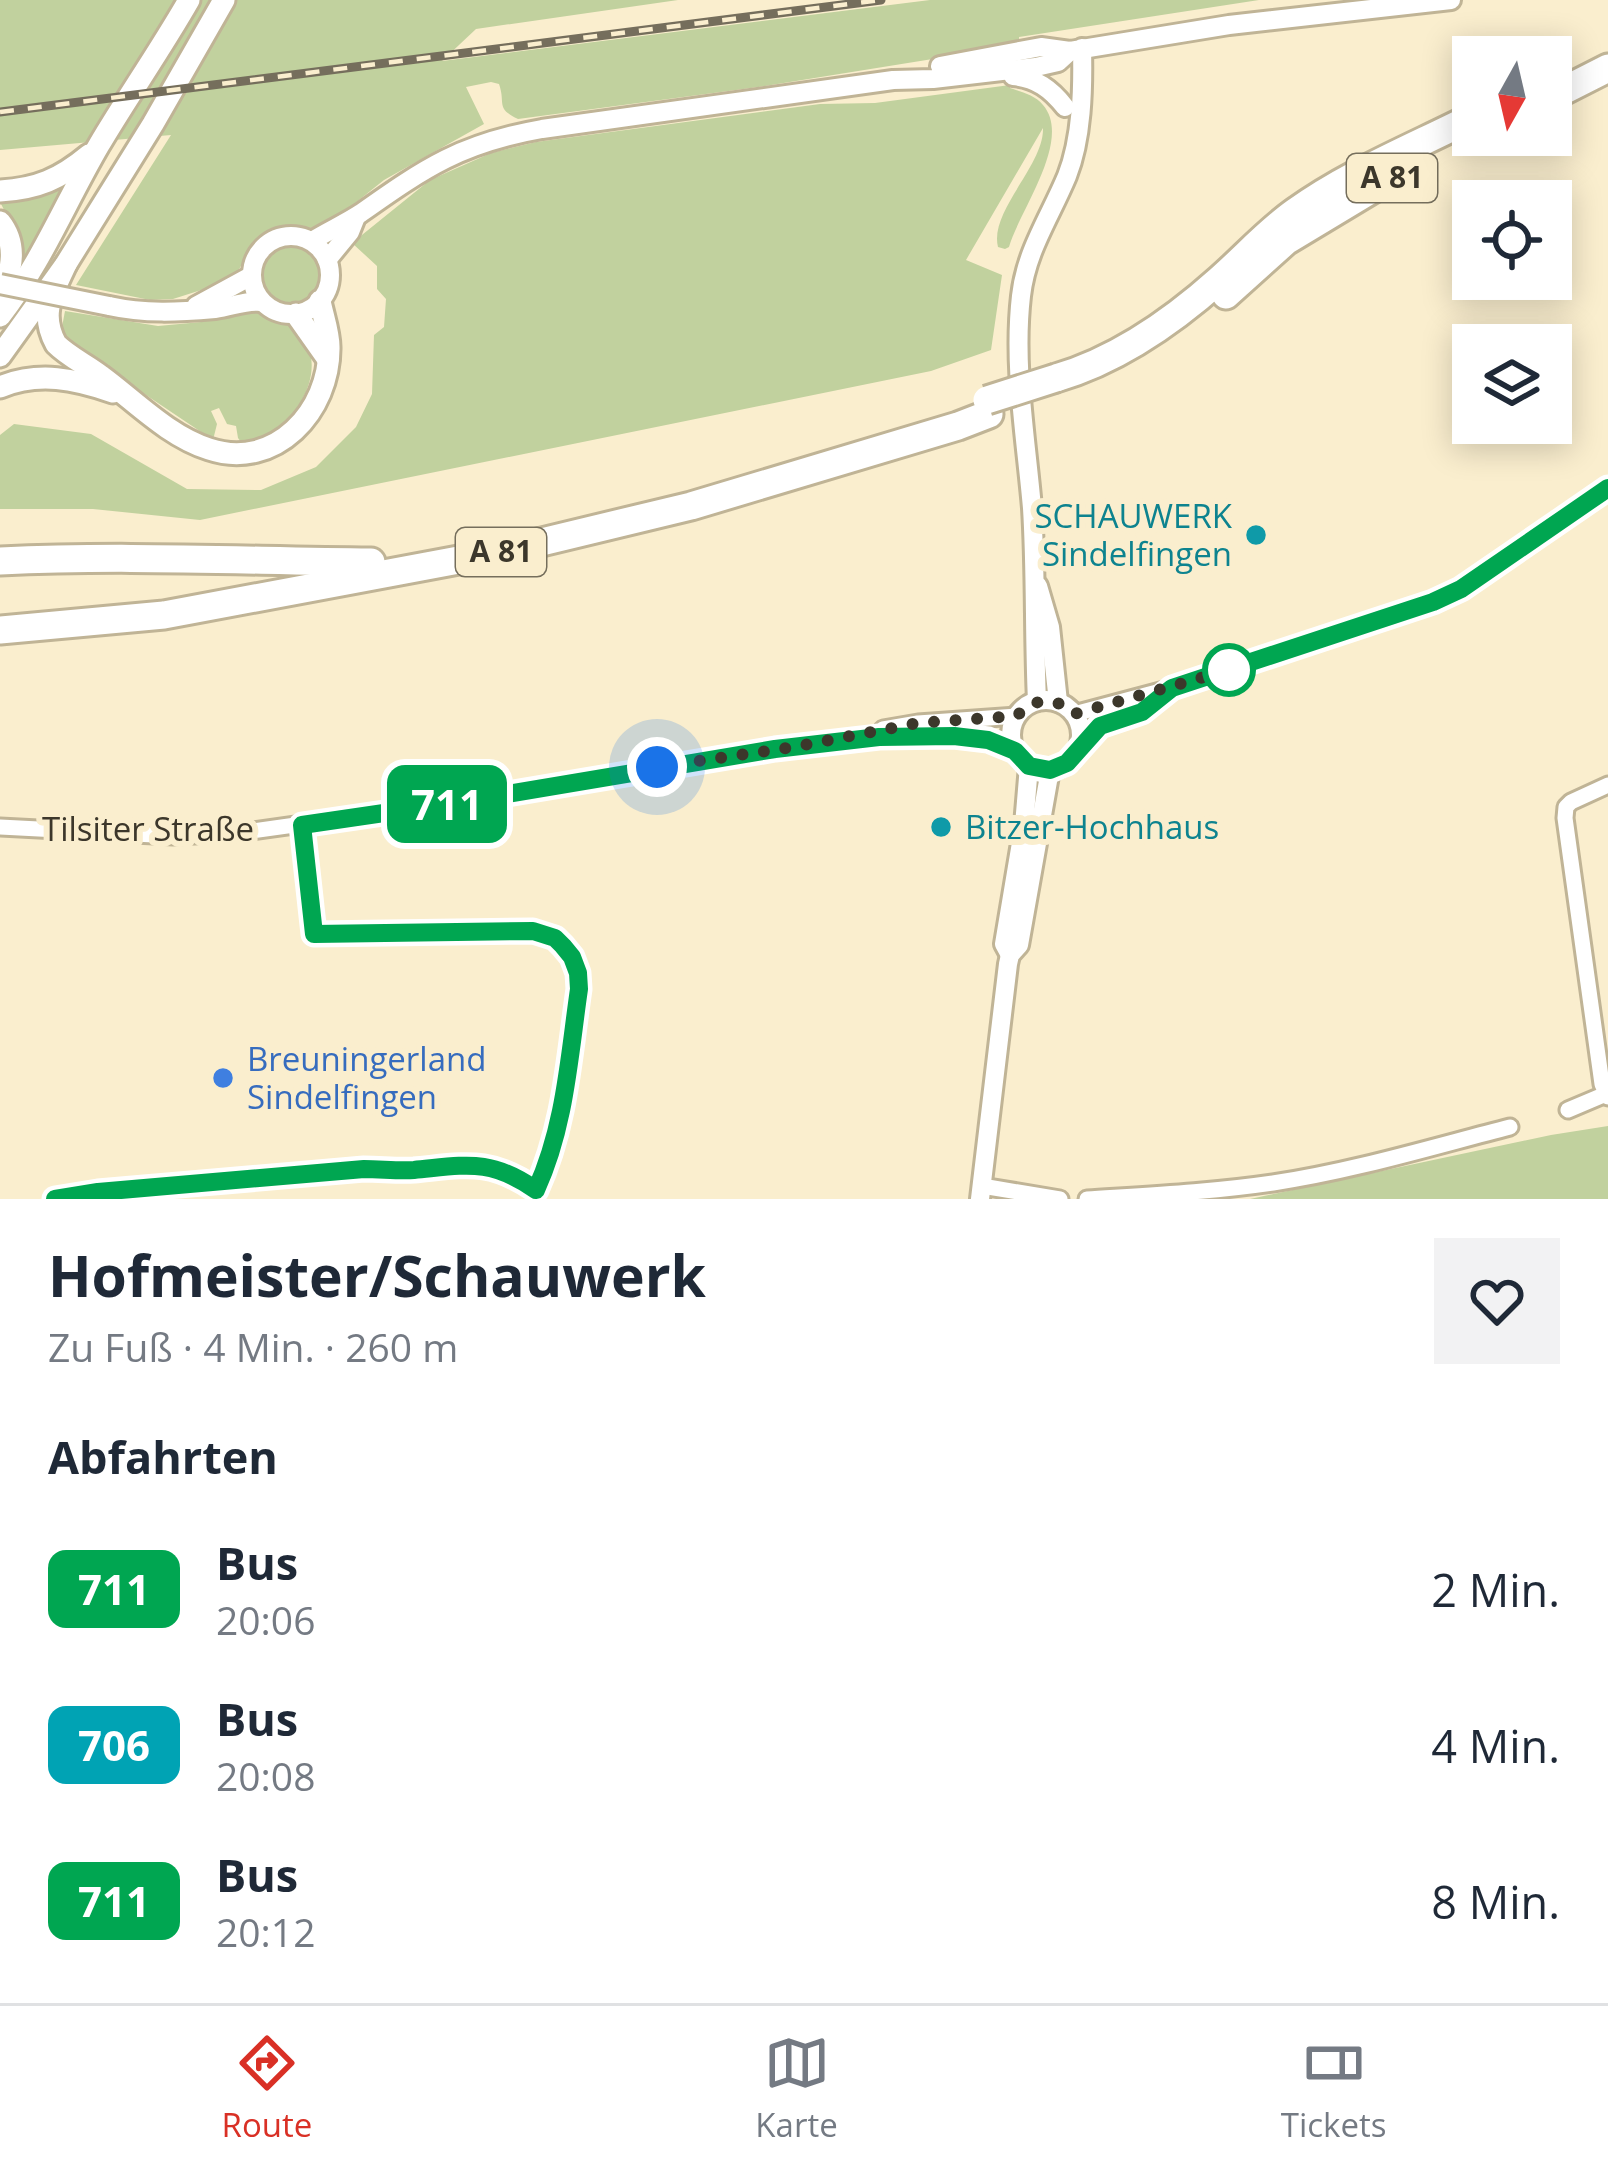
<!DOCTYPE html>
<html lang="de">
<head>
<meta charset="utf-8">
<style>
	:root { --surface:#fff; --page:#f2f2f3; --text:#1f2937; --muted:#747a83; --line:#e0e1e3; --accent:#d93025 }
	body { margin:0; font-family:"Open Sans",sans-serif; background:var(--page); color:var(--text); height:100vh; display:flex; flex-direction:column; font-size:45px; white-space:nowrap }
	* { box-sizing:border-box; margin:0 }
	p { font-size:39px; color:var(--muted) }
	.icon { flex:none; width:66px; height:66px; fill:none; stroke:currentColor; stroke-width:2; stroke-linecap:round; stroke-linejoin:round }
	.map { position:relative; height:1199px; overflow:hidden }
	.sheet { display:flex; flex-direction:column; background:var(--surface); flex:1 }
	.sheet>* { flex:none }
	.badge { padding:0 24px; border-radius:18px; font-size:42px; line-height:78px }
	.needle { width:78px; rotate:188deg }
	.tools { position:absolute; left:1452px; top:36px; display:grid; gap:24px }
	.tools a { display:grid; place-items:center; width:120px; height:120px; border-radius:0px; background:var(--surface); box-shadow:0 6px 30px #0003; font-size:60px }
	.you { position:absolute; width:60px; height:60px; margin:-30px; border:9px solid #fff; border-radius:50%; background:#1a73e8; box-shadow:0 0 0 18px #1a73e833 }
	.map>.badge { position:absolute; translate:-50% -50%; box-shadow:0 0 0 6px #fff }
	h2 { padding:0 48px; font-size:45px; line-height:108px }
	.round { display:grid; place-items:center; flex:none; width:126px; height:126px; border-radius:0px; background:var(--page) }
	.head { display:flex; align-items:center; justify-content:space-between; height:204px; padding:0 48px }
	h1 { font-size:57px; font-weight:700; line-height:90px }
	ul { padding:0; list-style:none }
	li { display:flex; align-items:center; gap:36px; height:156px; padding:0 48px }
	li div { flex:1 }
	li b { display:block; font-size:45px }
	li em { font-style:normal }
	li .badge { min-width:132px; font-weight:700; text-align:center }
	.menu { display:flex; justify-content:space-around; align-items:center; height:168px; border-top:3px solid var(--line); background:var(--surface); font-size:33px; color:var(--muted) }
	.menu a { display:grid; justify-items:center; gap:6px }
	.menu .current { color:var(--accent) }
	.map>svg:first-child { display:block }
	.green { fill:#c1d19e }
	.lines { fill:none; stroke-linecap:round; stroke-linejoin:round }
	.minor-casing { stroke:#c0b496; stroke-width:21 }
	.tertiary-casing { stroke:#c0b496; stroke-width:24 }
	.secondary-casing { stroke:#c0b496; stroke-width:27 }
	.motorway-casing { stroke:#c0b496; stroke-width:33 }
	.minor { stroke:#fff; stroke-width:15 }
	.tertiary { stroke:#fff; stroke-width:18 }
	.secondary { stroke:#fff; stroke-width:21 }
	.motorway { stroke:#fff; stroke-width:27 }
	.rail-casing { stroke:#756e5c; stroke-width:9 }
	.rail { stroke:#faeece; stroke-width:4.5; stroke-dasharray:14; stroke-linecap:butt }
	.tertiary-bridge-casing { stroke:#c0b496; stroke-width:24; stroke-linecap:butt }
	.motorway-bridge-casing { stroke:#c0b496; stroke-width:33; stroke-linecap:butt }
	.tertiary-bridge { stroke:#fff; stroke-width:18 }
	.motorway-bridge { stroke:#fff; stroke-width:27 }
	.line-casing { stroke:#fff; stroke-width:27 }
	.line { stroke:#00a651; stroke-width:18 }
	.walk { stroke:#3c372b; stroke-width:12; stroke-dasharray:0 21.6 }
	.culture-dot { fill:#0f9aa8; stroke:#faeece; stroke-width:4.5 }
	.stop-dot { fill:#fff; stroke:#00a651; stroke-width:6 }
	.shop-dot { fill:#3f7fe0; stroke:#faeece; stroke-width:4.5 }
	.labels { text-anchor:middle; stroke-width:12; stroke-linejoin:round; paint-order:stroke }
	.shield { fill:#faeece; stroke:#756e5c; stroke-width:3 }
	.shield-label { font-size:30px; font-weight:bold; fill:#3c372b }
	.culture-label { font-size:33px; fill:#0d838f; stroke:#faeece; text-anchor:end }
	.street-label { font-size:33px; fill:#3c372b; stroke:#faeece }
	.shop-label { font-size:33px; fill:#366cbe; stroke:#faeece; text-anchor:start }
</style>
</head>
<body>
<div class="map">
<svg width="1608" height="1199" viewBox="0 0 1608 1199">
	<rect width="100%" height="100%" fill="#faeece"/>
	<g class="green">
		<path d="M0,0H678L476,29L442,61L930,0H1259L1019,37V45L765,86L518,119C495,108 506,104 499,84L491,82L466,87L484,124L384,180L329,224L317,229L284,227L263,236L249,251L236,275L217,285L173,299L150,300L76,285L171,135L0,150Z"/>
		<path d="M1010,85V88C1021,92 1035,95 1043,105C1073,140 1019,211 1009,247L1005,249L998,247C989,211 1044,166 1043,128L966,260L1002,275L991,350L931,371L200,520L93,509H0V435L14,424L91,434L187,489L261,490L316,467L356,427L372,394L374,335L384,327L386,299L377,289V266L352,243L430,180L491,153L536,142L820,104L875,103Z"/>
		<polygon points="60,188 61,190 22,263 20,241 0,202 26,200"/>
		<circle cx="291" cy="275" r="28"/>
		<path d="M248,309C260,312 292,323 299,331C326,362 306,408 276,429C266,437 254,439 241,442L238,438L236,426L227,424L219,408L211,411L217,424L213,440L67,342L62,327L65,311L158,326L201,322Z"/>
		<polygon points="1608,1126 1608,1199 1250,1199 1551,1135"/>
	</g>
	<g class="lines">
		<defs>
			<g id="minor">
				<polyline points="1074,714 1172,688 1433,602 1461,589 1608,488"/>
				<polyline points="883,729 918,723 1017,716"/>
				<polyline points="1079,748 1100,726 1142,712 1170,690"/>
				<polyline points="1608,785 1571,802 1566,807 1565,818 1602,1084 1608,1097"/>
				<polyline points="0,827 173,836 238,833 466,801 775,749 879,737 975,738 1015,751"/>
				<polyline points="1568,1110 1606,1094"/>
				<polyline points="982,1186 1060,1199"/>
				<path d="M1087,1199C1149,1195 1212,1192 1273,1183C1353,1171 1432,1147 1510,1127"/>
			</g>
			<g id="tertiary">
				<polyline points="940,66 1041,47 1070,51 1229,25 1451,0"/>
				<path d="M1013,76C1036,78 1051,89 1065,107"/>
				<circle cx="291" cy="275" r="39"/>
				<path d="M312,241C328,231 346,223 361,213C426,167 462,143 542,129L893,80L933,79L1036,67L1058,62L1070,51"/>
				<polyline points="327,260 350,232 356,217"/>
				<path d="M109,306C145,314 179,312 215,309C232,307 245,300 262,302"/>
				<polyline points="196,306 251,276"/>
				<polyline points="1038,586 1050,627 1058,702"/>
				<circle cx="1046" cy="735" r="35"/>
				<path d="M1037,701C1034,637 1036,572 1032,508C1026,438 1013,366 1021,296C1026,251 1050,217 1067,176C1082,138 1083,89 1082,48"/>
				<polyline points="1010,955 1004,944 1024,825 1029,766"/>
				<polyline points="980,1199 1008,964 1010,955 1019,945 1050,770"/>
			</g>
			<g id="secondary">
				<path d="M0,191C37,189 60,179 89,155"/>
				<path d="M0,222C20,247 9,274 2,301"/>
				<path d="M66,264C53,293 39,313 56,344C69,357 87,365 101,376C135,401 168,436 209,449C275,471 330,411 329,347C329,332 323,316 320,301"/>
				<polyline points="296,314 327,358"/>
				<path d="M0,316C42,262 65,203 99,145C128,96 161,49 189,0"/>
				<polyline points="0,356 66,264 153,124 224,0"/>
				<path d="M0,387C39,371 75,379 113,392"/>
			</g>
			<g id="motorway">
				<polyline points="1551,97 1608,68"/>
				<polyline points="1226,295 1286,241 1379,185"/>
				<path d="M1056,378C1118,360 1172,322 1220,279C1245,257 1267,232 1295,212C1349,173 1414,147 1473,117"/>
				<path d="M0,561C124,555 247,561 371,562"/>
				<polyline points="0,630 164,615 496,553 691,506 958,426 989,414"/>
			</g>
		</defs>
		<use href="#minor" class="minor-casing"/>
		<use href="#tertiary" class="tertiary-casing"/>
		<use href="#secondary" class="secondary-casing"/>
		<use href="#motorway" class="motorway-casing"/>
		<use href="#minor" class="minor"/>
		<use href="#tertiary" class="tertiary"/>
		<use href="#secondary" class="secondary"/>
		<use href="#motorway" class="motorway"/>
		<defs>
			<polyline id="rail" points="0,112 881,0"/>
		</defs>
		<use href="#rail" class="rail-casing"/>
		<use href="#rail" class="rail"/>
		<defs>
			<polyline id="tertiary-bridge" points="0,284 109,306"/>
			<polyline id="motorway-bridge" points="987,400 1056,378"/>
		</defs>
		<use href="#tertiary-bridge" class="tertiary-bridge-casing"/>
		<use href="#motorway-bridge" class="motorway-bridge-casing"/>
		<use href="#tertiary-bridge" class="tertiary-bridge"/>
		<use href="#motorway-bridge" class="motorway-bridge"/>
	</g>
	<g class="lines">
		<defs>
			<path id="line" d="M55,1199L98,1192L364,1169C381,1169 398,1171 414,1170C467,1165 490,1158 536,1190C565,1127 569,1058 579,989L578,973L572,957L563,946L555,938L533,931L314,934L302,825L466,801L775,749L879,737L954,736L988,740L1015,751L1029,766L1050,770L1067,763L1100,726L1142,712L1172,688L1433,602L1461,589L1608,488"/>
		</defs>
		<use href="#line" class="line-casing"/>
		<use href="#line" class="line"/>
		<path class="walk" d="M657,767L794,747L918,723L1017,716C1034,697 1056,696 1074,714L1229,670"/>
	</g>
	<g class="culture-dot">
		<circle cx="1256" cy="535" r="12"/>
		<circle cx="941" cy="827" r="12"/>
	</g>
	<circle class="stop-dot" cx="1229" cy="670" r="24"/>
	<circle class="shop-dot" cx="223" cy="1078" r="12"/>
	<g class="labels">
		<g class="shield">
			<rect x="1347" y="154" width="90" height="48" rx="9"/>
			<rect x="456" y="528" width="90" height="48" rx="9"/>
		</g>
		<g class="shield-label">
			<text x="1392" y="188">A 81</text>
			<text x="501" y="562">A 81</text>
		</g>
		<g class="culture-label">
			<text x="1232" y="528">SCHAUWERK<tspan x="1232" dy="38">Sindelfingen</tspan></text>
			<text x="965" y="839" text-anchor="start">Bitzer-Hochhaus</text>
		</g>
		<g class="street-label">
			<text x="148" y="841">Tilsiter Straße</text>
		</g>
		<g class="shop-label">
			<text x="247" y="1071">Breuningerland<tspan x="247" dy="38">Sindelfingen</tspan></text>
		</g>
	</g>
</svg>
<div class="tools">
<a><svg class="needle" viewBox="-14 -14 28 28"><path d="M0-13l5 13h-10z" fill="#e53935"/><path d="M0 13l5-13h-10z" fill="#747a83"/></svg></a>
<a><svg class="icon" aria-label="locate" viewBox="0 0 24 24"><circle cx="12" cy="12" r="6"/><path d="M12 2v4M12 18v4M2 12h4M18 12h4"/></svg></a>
<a><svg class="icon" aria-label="layers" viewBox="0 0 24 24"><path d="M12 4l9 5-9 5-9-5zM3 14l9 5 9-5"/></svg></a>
</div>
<div class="you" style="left:657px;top:767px"></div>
<b class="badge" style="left:447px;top:804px;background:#00a651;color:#fff">711</b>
</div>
<section class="sheet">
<div class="head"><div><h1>Hofmeister/Schauwerk</h1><p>Zu Fuß · 4 Min. · 260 m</p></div><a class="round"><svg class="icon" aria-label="heart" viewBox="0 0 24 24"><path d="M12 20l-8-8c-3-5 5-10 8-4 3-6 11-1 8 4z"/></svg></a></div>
<h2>Abfahrten</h2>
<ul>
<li><span class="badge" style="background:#00a651;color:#fff">711</span><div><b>Bus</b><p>20:06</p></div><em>2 Min.</em></li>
<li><span class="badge" style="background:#00a3b4;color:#fff">706</span><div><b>Bus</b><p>20:08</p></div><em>4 Min.</em></li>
<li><span class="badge" style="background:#00a651;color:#fff">711</span><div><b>Bus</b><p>20:12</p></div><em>8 Min.</em></li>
</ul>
</section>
<nav class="menu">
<a class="current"><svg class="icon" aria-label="directions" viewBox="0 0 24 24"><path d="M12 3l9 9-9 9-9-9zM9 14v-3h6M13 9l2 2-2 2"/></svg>Route</a>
<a><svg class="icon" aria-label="map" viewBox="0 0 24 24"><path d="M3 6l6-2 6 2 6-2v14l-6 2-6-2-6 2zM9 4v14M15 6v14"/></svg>Karte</a>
<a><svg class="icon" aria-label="tickets" viewBox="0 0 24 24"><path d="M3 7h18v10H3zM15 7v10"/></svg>Tickets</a>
</nav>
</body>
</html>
